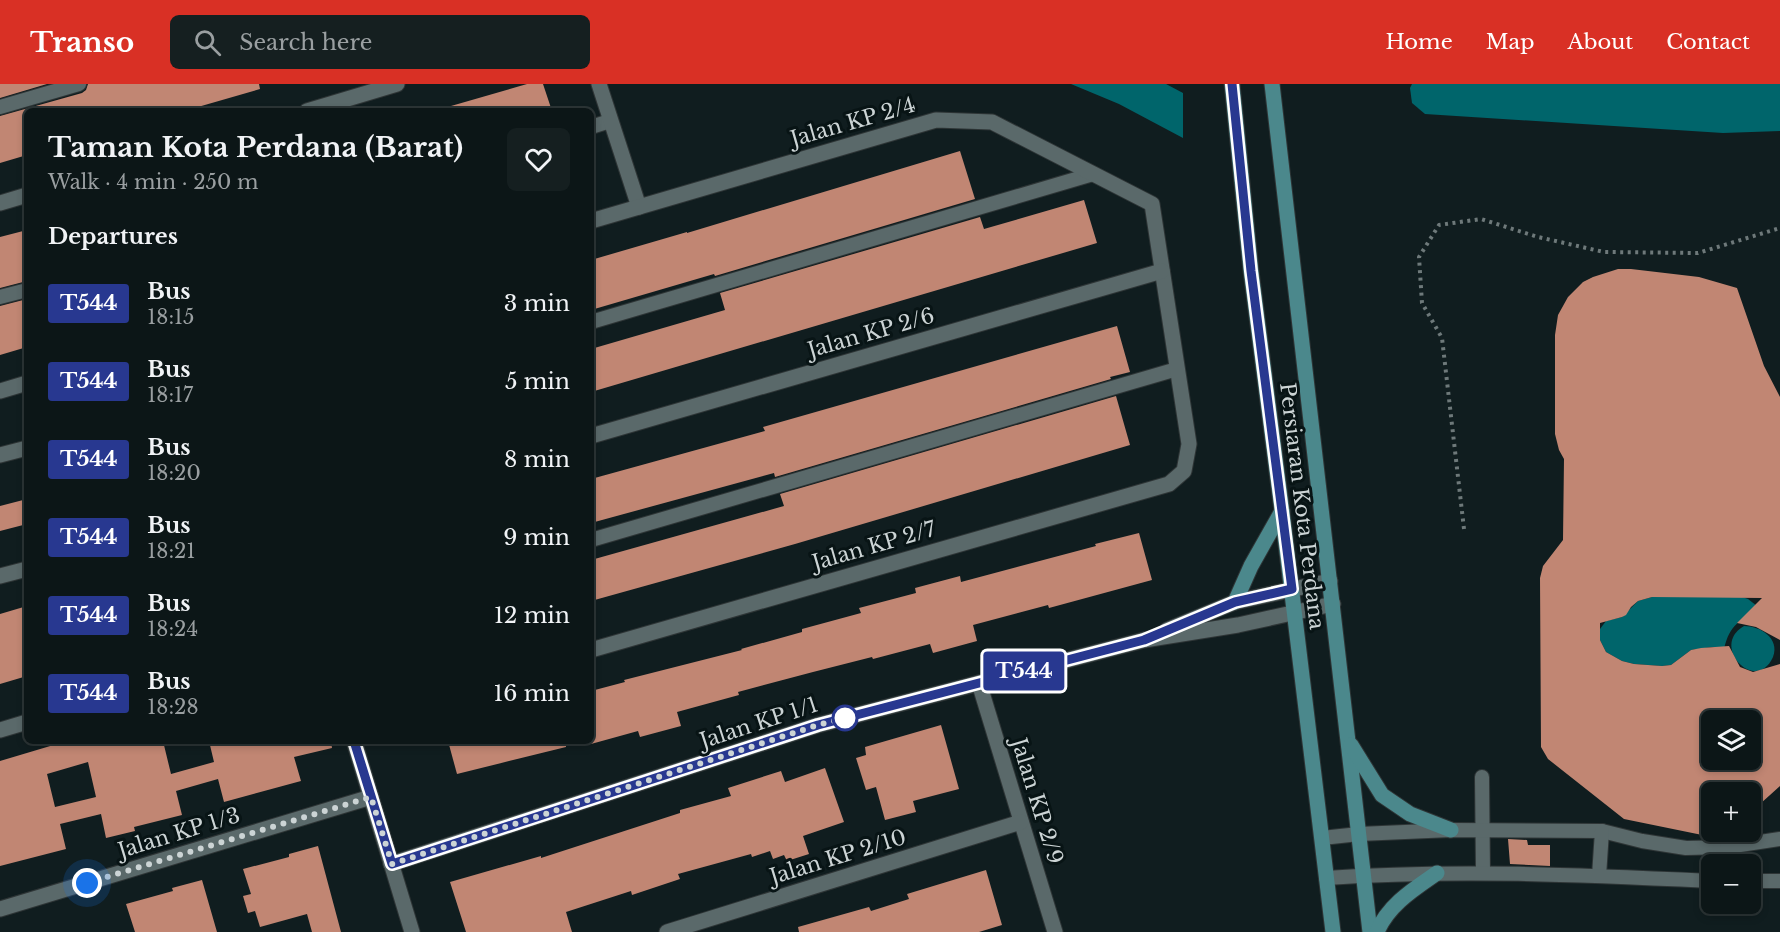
<!DOCTYPE html>
<html lang="en">
<head>
<meta charset="utf-8">
<style>
	:root { --surface:#0c1617; --page:#151f20; --text:#f1f3f6; --muted:#9a9fa1; --line:#2c3536; --accent:#d93025 }
	body { margin:0; font-family:"Libre Baskerville",serif; background:var(--page); color:var(--text); height:100vh; display:flex; flex-direction:column; font-size:22px; white-space:nowrap }
	* { box-sizing:border-box; margin:0 }
	p { font-size:20px; color:var(--muted) }
	.icon { flex:none; width:33px; height:33px; fill:none; stroke:currentColor; stroke-width:2; stroke-linecap:round; stroke-linejoin:round }
	.map { position:relative; flex:1; overflow:hidden }
	.sheet { position:absolute; left:24px; top:24px; width:570px; height:636px; display:flex; flex-direction:column; background:var(--surface); border-radius:9px; box-shadow:0 3px 9px #0003,0 0 0 2px var(--line) }
	.sheet>* { flex:none }
	.badge { padding:0 12px; border-radius:4px; font-size:21px; line-height:39px }
	.buttons { position:absolute; left:1701px; top:626px; display:grid; gap:12px }
	.buttons a { display:grid; place-items:center; width:60px; height:60px; border-radius:9px; background:var(--surface); box-shadow:0 3px 9px #0003,0 0 0 2px var(--line); font-size:30px }
	.you { position:absolute; width:30px; height:30px; margin:-15px; border:4px solid #fff; border-radius:50%; background:#1a73e8; box-shadow:0 0 0 9px #1a73e833 }
	.map>.badge { position:absolute; translate:-50% -50%; box-shadow:0 0 0 3px #fff }
	h2 { padding:0 24px; font-size:22px; line-height:54px }
	.round { display:grid; place-items:center; flex:none; width:63px; height:63px; border-radius:9px; background:var(--page) }
	.summary { display:flex; align-items:center; justify-content:space-between; height:102px; padding:0 24px }
	h1 { font-size:28px; font-weight:700; line-height:45px }
	ul { padding:0; list-style:none }
	li { display:flex; align-items:center; gap:18px; height:78px; padding:0 24px }
	li div { flex:1 }
	li b { display:block; font-size:22px }
	li em { font-style:normal }
	li .badge { min-width:66px; font-weight:700; text-align:center }
	header { display:flex; align-items:center; gap:36px; box-sizing:border-box; height:84px; padding:0 30px; background:var(--accent); color:#fff }
	header strong { font-size:28px }
	nav { display:flex; gap:33px; margin-inline-start:auto; font-size:21px }
	.search { width:420px; height:54px; background:var(--page); display:flex; align-items:center; gap:15px; box-sizing:border-box; padding:0 21px; border-radius:9px; color:var(--muted); font-size:22px }
	.map>svg:first-child { display:block }
	.water { fill:#00656b }
	.building { fill:#c18673; fill-rule:evenodd }
	.lines { fill:none; stroke-linecap:round; stroke-linejoin:round }
	.lane-casing { stroke:#2e3536; stroke-width:16 }
	.street-casing { stroke:#2e3536; stroke-width:17 }
	.secondary-casing { stroke:#2e3536; stroke-width:17 }
	.path { stroke:#6e797a; stroke-width:4; stroke-dasharray:3 4.5; stroke-linecap:butt }
	.lane { stroke:#5a696a; stroke-width:14 }
	.street { stroke:#5a696a; stroke-width:15 }
	.secondary { stroke:#4b888c; stroke-width:15 }
	.line-casing { stroke:#fff; stroke-width:14 }
	.line { stroke:#283890; stroke-width:9 }
	.walk { stroke:#ccd4d5; stroke-width:6; stroke-dasharray:0 10.8 }
	.stop-dot { fill:#fff; stroke:#283890; stroke-width:3 }
	.labels { text-anchor:middle; stroke-width:6; stroke-linejoin:round; paint-order:stroke }
	.street-label { font-size:21px; fill:#ccd4d5; stroke:#081415 }
</style>
</head>
<body>
<header>
<strong>Transo</strong>
<div class="search"><svg class="icon" aria-label="search" viewBox="0 0 24 24"><circle cx="10" cy="10" r="6"/><path d="M15 15l6 6"/></svg>Search here</div>
<nav><a>Home</a><a>Map</a><a>About</a><a>Contact</a></nav>
</header>
<div class="map">
<svg width="1780" height="848" viewBox="0 0 1780 848">
	<rect width="100%" height="100%" fill="#101d1f"/>
	<g class="water">
		<polygon points="1071,0 1166,0 1183,9 1183,54 1119,20"/>
		<polygon points="1412,0 1780,0 1780,47 1723,49 1425,30 1412,19 1410,4"/>
		<path d="M1652,513H1742L1748,515L1757,522C1740,539 1730,539 1724,565L1712,563L1691,566L1671,581L1662,582L1634,580L1622,577L1606,568L1600,556V545L1606,537L1622,533L1638,517Z"/>
		<path d="M1744,542C1760,542 1780,554 1773,573C1756,611 1709,562 1744,542Z"/>
	</g>
	<g class="building">
		<polygon points="0,0 47,0 0,14"/>
		<polygon points="88,0 259,0 260,5 184,27 27,27 27,71 0,79 0,32 82,9 86,6"/>
		<polygon points="527,0 543,0 552,27 452,27 451,22"/>
		<polygon points="960,67 975,115 715,192 714,190 591,226 591,176 687,148 687,149"/>
		<polygon points="1084,116 1097,159 591,308 591,265 725,226 720,209 980,133 984,145"/>
		<polygon points="27,146 27,197 0,204 0,153"/>
		<path d="M1618,185H1631L1699,193L1737,204L1764,282L1780,313V556L1756,543L1737,539L1762,514L1652,513L1638,517L1631,523L1626,531L1622,533L1600,539V556L1606,568L1622,577L1634,580L1662,582L1671,581L1691,566L1701,564L1729,562L1740,583L1753,588L1780,580V702L1750,729V708H1712V753L1624,735L1548,675L1541,663L1540,494L1543,482L1563,456L1564,375L1559,366L1555,350V251L1558,231L1568,213L1583,198L1593,193ZM1712,636H1750V675H1712Z"/>
		<polygon points="27,215 27,263 0,271 0,222"/>
		<polygon points="1117,242 1130,288 1110,293 1111,295 775,393 774,389 591,439 591,395 765,347 763,343"/>
		<polygon points="1116,312 1130,361 795,460 591,517 591,476 784,422 780,410"/>
		<polygon points="27,415 27,440 0,447 0,422"/>
		<polygon points="1139,449 1152,496 1049,524 1048,521 973,541 977,557 933,569 930,560 873,575 872,573 813,588 738,608 739,611 677,628 681,642 640,653 638,647 591,660 591,607 625,598 624,596 742,566 741,565 802,548 802,545 861,529 859,524 916,509 915,504 960,492 961,498 1096,462 1095,460"/>
		<polygon points="27,522 27,592 0,600 0,530"/>
		<polygon points="941,641 959,705 913,717 916,728 885,736 876,703 866,706 856,674 866,671 865,663"/>
		<path d="M67,657H163L171,690L214,678L209,657H331L332,664L294,673L301,697L224,718L218,695L176,707L182,731L134,743L135,747L106,754L101,730L60,740L66,765L0,782V677ZM88,678L96,713L55,723L47,690Z"/>
		<polygon points="448,657 566,657 566,663 457,690"/>
		<polygon points="825,684 844,738 803,752 809,770 787,777 784,771 773,775 770,767 752,773 751,770 678,790 680,795 632,811 631,807 566,828 572,848 466,848 450,798 541,772 541,774 680,729 680,726 731,712 728,704 781,687 785,698"/>
		<polygon points="1508,755 1527,756 1528,761 1550,761 1550,782 1510,780"/>
		<polygon points="318,762 341,848 312,848 307,830 260,843 255,827 248,829 243,812 251,810 243,785 289,773 289,770"/>
		<polygon points="986,786 1002,841 979,848 799,848 798,843 869,823 871,827 909,815 907,810"/>
		<polygon points="202,796 217,848 135,848 126,820 173,807 172,804"/>
	</g>
	<g class="lines">
		<defs>
			<g id="lane">
				<polyline points="0,23 79,0"/>
				<polyline points="591,43 610,37"/>
				<polyline points="0,213 27,206"/>
				<polyline points="591,238 1093,90"/>
				<polyline points="591,456 1177,285"/>
				<polyline points="1482,693 1483,789"/>
				<polyline points="1322,754 1359,750 1451,746 1602,747 1642,757 1686,764 1727,763"/>
				<polyline points="1727,780 1727,763 1780,755"/>
				<polyline points="1599,792 1602,747"/>
				<path d="M1326,794C1455,785 1583,791 1712,797"/>
				<polyline points="1750,797 1780,797"/>
			</g>
			<g id="street">
				<polyline points="599,0 639,123"/>
				<polyline points="307,27 397,0"/>
				<polyline points="0,119 27,111"/>
				<polyline points="591,137 936,36 992,38 1152,120 1189,360 1184,387 1169,400 591,566"/>
				<polyline points="0,307 27,299"/>
				<polyline points="591,352 1162,187"/>
				<polyline points="0,371 27,364"/>
				<polyline points="0,492 27,485"/>
				<polyline points="1167,546 1235,518 1330,497"/>
				<polyline points="979,599 1055,848"/>
				<polyline points="0,646 27,638"/>
				<polyline points="354,657 412,848"/>
				<polyline points="391,780 818,641 1144,556 1238,541 1333,520"/>
				<polyline points="0,825 371,713"/>
				<polyline points="667,848 1021,738"/>
			</g>
			<g id="secondary">
				<polyline points="1232,0 1251,187 1282,427 1333,848"/>
				<polyline points="1272,0 1370,848"/>
				<polyline points="1235,518 1251,482 1282,427"/>
				<polyline points="1351,661 1382,711 1410,730 1451,746"/>
				<path d="M1377,848C1388,821 1414,805 1437,789"/>
			</g>
		</defs>
		<use href="#lane" class="lane-casing"/>
		<use href="#street" class="street-casing"/>
		<use href="#secondary" class="secondary-casing"/>
		<polyline class="path" points="1464,445 1442,254 1422,219 1419,173 1439,141 1481,135 1538,153 1604,168 1698,169 1780,144"/>
		<use href="#lane" class="lane"/>
		<use href="#street" class="street"/>
		<use href="#secondary" class="secondary"/>
	</g>
	<g class="lines">
		<defs>
			<polyline id="line" points="354,657 392,780 818,641 1144,556 1235,518 1292,505 1251,187 1232,0"/>
		</defs>
		<use href="#line" class="line-casing"/>
		<use href="#line" class="line"/>
		<polyline class="walk" points="87,799 371,713 392,780 818,641 845,634"/>
	</g>
	<circle class="stop-dot" cx="845" cy="634" r="12"/>
	<g class="labels">
		<g class="street-label">
			<text transform="translate(853 38) rotate(-16)" y="7">Jalan KP 2/4</text>
			<text transform="translate(871 249) rotate(-16)" y="7">Jalan KP 2/6</text>
			<text transform="translate(1302 422) rotate(83)" y="7">Persiaran Kota Perdana</text>
			<text transform="translate(874 462) rotate(-16)" y="7">Jalan KP 2/7</text>
			<text transform="translate(759 639) rotate(-18)" y="7">Jalan KP 1/1</text>
			<text transform="translate(1037 717) rotate(73)" y="7">Jalan KP 2/9</text>
			<text transform="translate(179 749) rotate(-17)" y="7">Jalan KP 1/3</text>
			<text transform="translate(838 773) rotate(-17)" y="7">Jalan KP 2/10</text>
		</g>
	</g>
</svg>
<div class="buttons">
<a><svg class="icon" aria-label="layers" viewBox="0 0 24 24"><path d="M12 4l9 5-9 5-9-5zM3 14l9 5 9-5"/></svg></a>
<a>+</a>
<a>−</a>
</div>
<div class="you" style="left:87px;top:799px"></div>
<b class="badge" style="left:1024px;top:587px;background:#283890;color:#fff">T544</b>
<section class="sheet">
<div class="summary"><div><h1>Taman Kota Perdana (Barat)</h1><p>Walk · 4 min · 250 m</p></div><a class="round"><svg class="icon" aria-label="heart" viewBox="0 0 24 24"><path d="M12 20l-8-8c-3-5 5-10 8-4 3-6 11-1 8 4z"/></svg></a></div>
<h2>Departures</h2>
<ul>
<li><span class="badge" style="background:#283890;color:#fff">T544</span><div><b>Bus</b><p>18:15</p></div><em>3 min</em></li>
<li><span class="badge" style="background:#283890;color:#fff">T544</span><div><b>Bus</b><p>18:17</p></div><em>5 min</em></li>
<li><span class="badge" style="background:#283890;color:#fff">T544</span><div><b>Bus</b><p>18:20</p></div><em>8 min</em></li>
<li><span class="badge" style="background:#283890;color:#fff">T544</span><div><b>Bus</b><p>18:21</p></div><em>9 min</em></li>
<li><span class="badge" style="background:#283890;color:#fff">T544</span><div><b>Bus</b><p>18:24</p></div><em>12 min</em></li>
<li><span class="badge" style="background:#283890;color:#fff">T544</span><div><b>Bus</b><p>18:28</p></div><em>16 min</em></li>
</ul>
</section>
</div>
</body>
</html>
